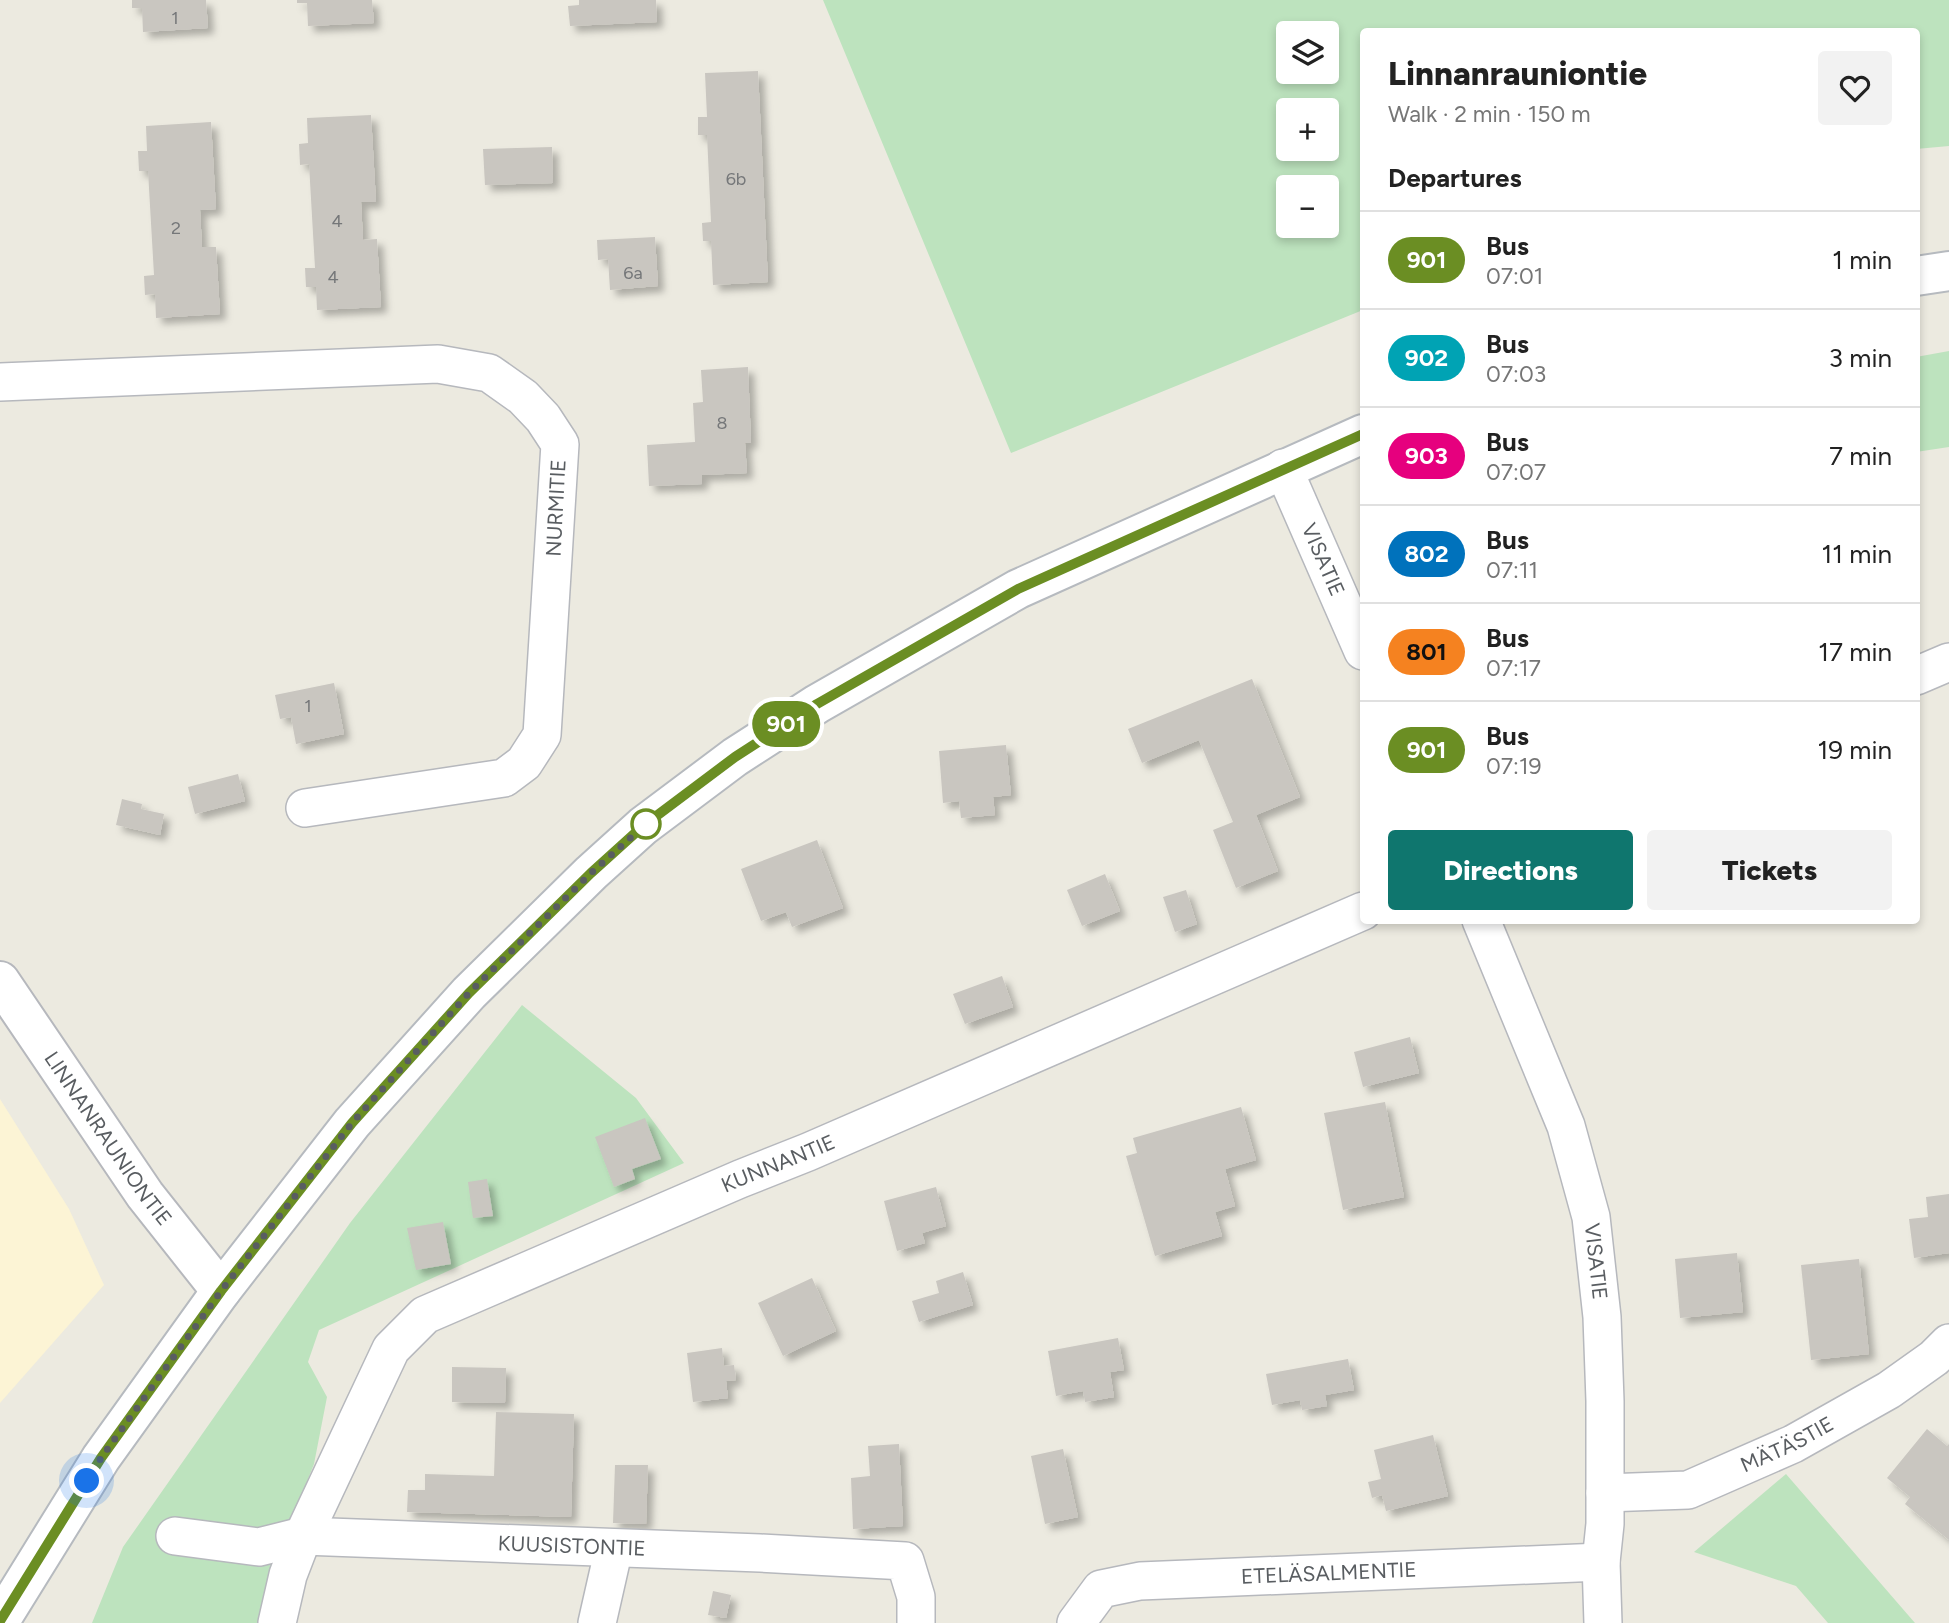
<!DOCTYPE html>
<html lang="en">
<head>
<meta charset="utf-8">
<style>
	:root { --surface:#fff; --page:#f2f2f2; --text:#222; --muted:#767676; --line:#e0e0e0; --accent:#0f766e }
	body { margin:0; font-family:Figtree,sans-serif; background:var(--page); color:var(--text); height:100vh; display:flex; flex-direction:column; font-size:26px; white-space:nowrap }
	* { box-sizing:border-box; margin:0 }
	p { font-size:23px; color:var(--muted) }
	.icon { flex:none; width:38px; height:38px; fill:none; stroke:currentColor; stroke-width:2; stroke-linecap:round; stroke-linejoin:round }
	.map { position:relative; flex:1; overflow:hidden }
	.sheet { position:absolute; left:1360px; top:28px; width:560px; height:896px; display:flex; flex-direction:column; background:var(--surface); border-radius:7px; box-shadow:0 4px 10px #0003 }
	.sheet>* { flex:none }
	.badge { padding:0 14px; border-radius:23px; font-size:24px; line-height:46px }
	.buttons { position:absolute; left:1276px; top:21px; display:grid; gap:14px }
	.buttons a { display:grid; place-items:center; width:63px; height:63px; border-radius:7px; background:var(--surface); box-shadow:0 4px 10px #0003; font-size:35px }
	.you { position:absolute; width:35px; height:35px; margin:-18px; border:5px solid #fff; border-radius:50%; background:#1a73e8; box-shadow:0 0 0 10px #1a73e833 }
	.map>.badge { position:absolute; translate:-50% -50%; box-shadow:0 0 0 4px #fff }
	h2 { padding:0 28px; font-size:26px; line-height:63px }
	.round { display:grid; place-items:center; flex:none; width:74px; height:74px; border-radius:7px; background:var(--page) }
	.head { display:flex; align-items:center; justify-content:space-between; height:119px; padding:0 28px }
	h1 { font-size:33px; font-weight:800; line-height:52px }
	.cta { display:flex; gap:14px; margin-top:auto; padding:14px 28px }
	.cta a { flex:1; height:80px; border-radius:7px; background:var(--accent); color:#fff; font-size:28px; font-weight:800; line-height:80px; text-align:center }
	.cta a+a { background:var(--page); color:var(--text) }
	ul { padding:0; list-style:none }
	li { display:flex; align-items:center; gap:21px; height:98px; padding:0 28px; border-top:2px solid var(--line) }
	li div { flex:1 }
	li b { display:block; font-size:26px }
	li em { font-style:normal }
	li .badge { min-width:77px; font-weight:700; text-align:center }
	.map>svg:first-child { display:block }
	.commercial { fill:#fcf4d5 }
	.green { fill:#bde3be; fill-rule:evenodd }
	.building { fill:#c9c6c0; filter:url(#shadow) }
	.lines { fill:none; stroke-linecap:round; stroke-linejoin:round }
	.minor-casing { stroke:#b6b8bd; stroke-width:40 }
	.tertiary-casing { stroke:#b6b8bd; stroke-width:42 }
	.secondary-casing { stroke:#b6babf; stroke-width:42 }
	.minor { stroke:#fff; stroke-width:37 }
	.tertiary { stroke:#fff; stroke-width:38 }
	.secondary { stroke:#fff; stroke-width:38 }
	.line-casing { stroke:#fff; stroke-width:16 }
	.line { stroke:#6b8e23; stroke-width:10 }
	.walk { stroke:#595d61; stroke-width:7; stroke-dasharray:0 12.6 }
	.stop-dot { fill:#fff; stroke:#6b8e23; stroke-width:3.5 }
	.labels { text-anchor:middle; stroke-width:6; stroke-linejoin:round; paint-order:stroke }
	.number-label { font-size:18px; fill:#757779 }
	.street-label { font-size:21px; fill:#595d61; stroke:#fff }
</style>
</head>
<body>
<div class="map">
<svg width="1949" height="1623" viewBox="0 0 1949 1623">
	<defs>
		<filter id="shadow"><feDropShadow dx="6" dy="6" stdDeviation="3.5" flood-color="#0004"/></filter>
	</defs>
	<rect width="100%" height="100%" fill="#eceae0"/>
	<polygon class="commercial" points="0,1099 69,1209 104,1285 0,1403"/>
	<g class="green">
		<path d="M823,0H1949V146L1916,149V32H1363V310L1011,453ZM1326,33V72H1288V33ZM1326,110V149H1288V110ZM1288,187H1326V226H1288Z"/>
		<polygon points="1949,351 1949,447 1916,452 1916,357"/>
		<polygon points="522,1005 636,1098 684,1163 319,1330 308,1362 327,1397 314,1464 268,1580 260,1623 92,1623 123,1547 350,1223"/>
		<polygon points="1786,1474 1915,1623 1828,1623 1796,1586 1694,1552"/>
	</g>
	<g class="building">
		<polygon points="132,0 206,0 208,28 143,32 142,8 132,8"/>
		<polygon points="297,0 372,0 374,23 308,26 307,3 297,3"/>
		<polygon points="579,0 656,0 657,22 570,26 568,6 579,5"/>
		<polygon points="758,71 768,282 713,285 711,241 703,241 702,223 711,222 707,135 698,135 698,117 707,117 705,73"/>
		<polygon points="371,115 376,202 361,202 363,240 377,239 381,307 317,310 316,287 306,287 305,268 315,268 309,164 300,165 299,144 308,143 307,118"/>
		<polygon points="211,122 216,209 200,210 202,247 216,247 220,314 156,318 155,294 145,295 144,276 154,275 148,171 139,171 138,151 147,151 146,126"/>
		<polygon points="552,147 553,183 485,185 483,149"/>
		<polygon points="655,237 658,286 610,290 608,259 598,260 597,240"/>
		<polygon points="748,367 751,443 745,443 747,473 702,475 702,484 649,486 647,445 695,442 693,403 703,402 701,370"/>
		<polygon points="1252,679 1300,797 1256,815 1278,871 1236,888 1213,830 1233,822 1199,740 1142,763 1128,729"/>
		<polygon points="334,683 344,734 296,744 291,717 280,719 275,695"/>
		<polygon points="1006,745 1011,795 993,797 995,815 961,818 959,801 943,803 939,751"/>
		<polygon points="238,774 245,801 195,814 188,787"/>
		<polygon points="122,799 142,804 141,809 164,814 160,835 116,825"/>
		<polygon points="817,840 843,908 792,927 786,912 761,921 741,869"/>
		<polygon points="1105,874 1120,911 1082,926 1067,890"/>
		<polygon points="1186,890 1197,924 1175,932 1163,897"/>
		<polygon points="1002,976 1013,1007 965,1024 953,994"/>
		<polygon points="1410,1037 1419,1073 1363,1087 1354,1052"/>
		<polygon points="1385,1102 1404,1197 1343,1210 1324,1113"/>
		<polygon points="1241,1107 1256,1160 1225,1169 1235,1206 1215,1212 1222,1236 1155,1256 1126,1156 1137,1153 1133,1138"/>
		<polygon points="645,1118 661,1159 632,1169 635,1179 614,1187 595,1137"/>
		<polygon points="487,1179 493,1216 473,1218 468,1182"/>
		<polygon points="936,1187 946,1226 922,1233 925,1243 897,1251 884,1201"/>
		<polygon points="1949,1194 1949,1253 1914,1258 1909,1219 1928,1217 1926,1197"/>
		<polygon points="443,1222 451,1264 416,1270 407,1228"/>
		<polygon points="1737,1253 1743,1312 1680,1318 1675,1259"/>
		<polygon points="1859,1259 1869,1354 1811,1360 1801,1265"/>
		<polygon points="963,1272 973,1305 919,1322 912,1301 939,1293 936,1281"/>
		<polygon points="812,1278 836,1331 783,1356 758,1303"/>
		<polygon points="1118,1338 1124,1370 1110,1372 1114,1397 1085,1402 1083,1391 1056,1396 1048,1351"/>
		<polygon points="722,1348 724,1366 734,1365 736,1380 726,1381 728,1398 693,1402 687,1353"/>
		<polygon points="1348,1359 1354,1390 1325,1395 1327,1406 1302,1410 1300,1400 1272,1405 1266,1374"/>
		<polygon points="452,1367 506,1368 505,1403 452,1402"/>
		<polygon points="496,1412 574,1414 571,1517 407,1512 408,1490 425,1490 425,1474 494,1476"/>
		<polygon points="1927,1429 1947,1446 1949,1444 1949,1540 1905,1504 1910,1497 1887,1478"/>
		<polygon points="1433,1435 1448,1496 1386,1511 1382,1495 1372,1498 1368,1482 1381,1479 1374,1450"/>
		<polygon points="899,1444 903,1526 853,1529 851,1478 870,1476 868,1446"/>
		<polygon points="1063,1449 1078,1517 1045,1524 1031,1456"/>
		<polygon points="615,1465 648,1465 646,1524 613,1523"/>
		<polygon points="713,1591 731,1595 726,1618 708,1615"/>
	</g>
	<g class="lines">
		<defs>
			<g id="minor">
				<polyline points="0,382 438,364 489,373 523,397 543,418 560,444 542,735 524,763 504,778 305,808"/>
				<path id="s1" d="M1283,468L1363,651"/>
				<polyline points="1916,676 1949,662"/>
				<path id="s2" d="M1481,920L1566,1126L1591,1217L1602,1317L1605,1401V1524L1601,1562L1603,1623"/>
				<path id="s3" d="M1605,1493L1688,1490L1793,1444L1889,1390L1934,1358L1949,1343"/>
				<path id="s4" d="M175,1536L259,1547L303,1536L760,1553L905,1561L916,1597V1623"/>
				<path id="s5" d="M277,1623L288,1575L303,1536L391,1349L425,1315L740,1179L808,1152L1363,911"/>
				<polyline points="597,1623 614,1548"/>
				<path id="s6" d="M1076,1623L1101,1589L1140,1581L1601,1562"/>
			</g>
			<g id="tertiary">
				<path id="s7" d="M0,981L145,1195L221,1291"/>
			</g>
			<g id="secondary">
				<polyline points="1916,276 1949,271"/>
				<polyline points="0,1621 101,1458 221,1291 352,1123 469,993 591,873 643,826 735,757 817,704 1018,589 1363,434"/>
			</g>
		</defs>
		<use href="#minor" class="minor-casing"/>
		<use href="#tertiary" class="tertiary-casing"/>
		<use href="#secondary" class="secondary-casing"/>
		<use href="#minor" class="minor"/>
		<use href="#tertiary" class="tertiary"/>
		<use href="#secondary" class="secondary"/>
	</g>
	<g class="lines">
		<defs>
			<polyline id="line" points="0,1621 101,1458 221,1291 352,1123 469,993 591,873 643,826 735,757 817,704 1018,589 1363,434"/>
		</defs>
		<use href="#line" class="line-casing"/>
		<use href="#line" class="line"/>
		<polyline class="walk" points="87,1481 101,1458 221,1291 352,1123 469,993 591,873 646,824"/>
	</g>
	<circle class="stop-dot" cx="646" cy="824" r="14"/>
	<g class="labels">
		<g class="number-label">
			<text x="175" y="24">1</text>
			<text x="736" y="185">6b</text>
			<text x="337" y="227">4</text>
			<text x="176" y="234">2</text>
			<text x="633" y="279">6a</text>
			<text x="333" y="283">4</text>
			<text x="722" y="429">8</text>
			<text x="308" y="712">1</text>
		</g>
		<g class="street-label">
			<text transform="translate(556 508) rotate(-87)" y="7">NURMITIE</text>
			<text dy="7" stroke="none"><textPath href="#s1" startOffset="100">VISATIE</textPath></text>
			<text dy="7" stroke="none"><textPath href="#s7" startOffset="191">LINNANRAUNIONTIE</textPath></text>
			<text dy="7" stroke="none"><textPath href="#s5" startOffset="730">KUNNANTIE</textPath></text>
			<text dy="7" stroke="none"><textPath href="#s2" startOffset="362">VISATIE</textPath></text>
			<text dy="7" stroke="none"><textPath href="#s3" startOffset="192">MÄTÄSTIE</textPath></text>
			<text dy="7" stroke="none"><textPath href="#s4" startOffset="399">KUUSISTONTIE</textPath></text>
			<text dy="7" stroke="none"><textPath href="#s6" startOffset="271">ETELÄSALMENTIE</textPath></text>
		</g>
	</g>
</svg>
<div class="buttons">
<a><svg class="icon" aria-label="layers" viewBox="0 0 24 24"><path d="M12 4l9 5-9 5-9-5zM3 14l9 5 9-5"/></svg></a>
<a>+</a>
<a>−</a>
</div>
<div class="you" style="left:87px;top:1481px"></div>
<b class="badge" style="left:786px;top:724px;background:#6b8e23;color:#fff">901</b>
<section class="sheet">
<div class="head"><div><h1>Linnanrauniontie</h1><p>Walk · 2 min · 150 m</p></div><a class="round"><svg class="icon" aria-label="heart" viewBox="0 0 24 24"><path d="M12 20l-8-8c-3-5 5-10 8-4 3-6 11-1 8 4z"/></svg></a></div>
<h2>Departures</h2>
<ul>
<li><span class="badge" style="background:#6b8e23;color:#fff">901</span><div><b>Bus</b><p>07:01</p></div><em>1 min</em></li>
<li><span class="badge" style="background:#00a3b4;color:#fff">902</span><div><b>Bus</b><p>07:03</p></div><em>3 min</em></li>
<li><span class="badge" style="background:#e6007e;color:#fff">903</span><div><b>Bus</b><p>07:07</p></div><em>7 min</em></li>
<li><span class="badge" style="background:#0072bc;color:#fff">802</span><div><b>Bus</b><p>07:11</p></div><em>11 min</em></li>
<li><span class="badge" style="background:#f58220;color:#111">801</span><div><b>Bus</b><p>07:17</p></div><em>17 min</em></li>
<li><span class="badge" style="background:#6b8e23;color:#fff">901</span><div><b>Bus</b><p>07:19</p></div><em>19 min</em></li>
</ul>
<div class="cta"><a>Directions</a><a>Tickets</a></div>
</section>
</div>
</body>
</html>
